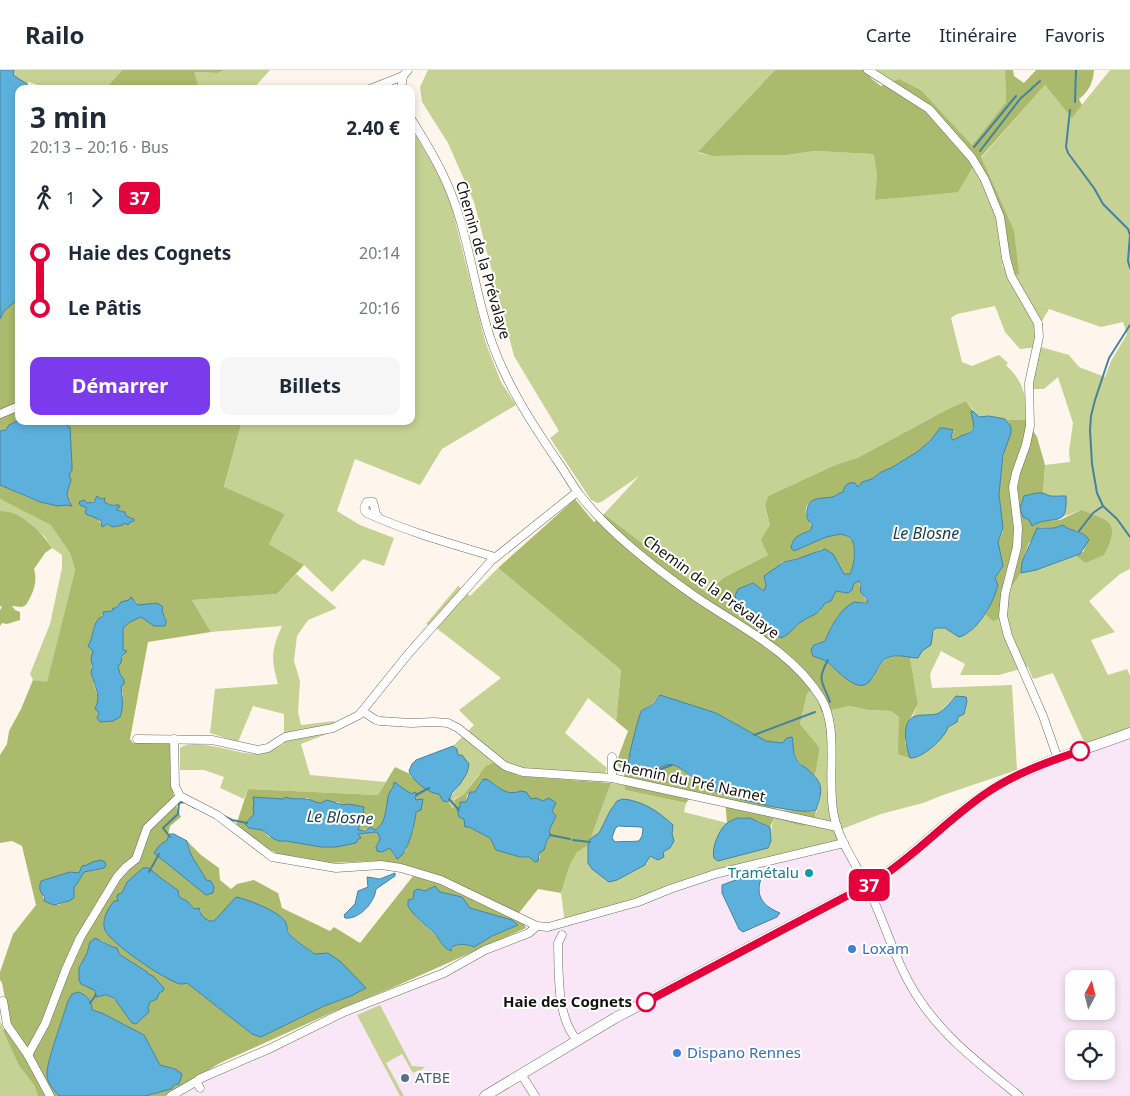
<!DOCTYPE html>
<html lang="fr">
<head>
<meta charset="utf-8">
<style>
	:root { --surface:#fff; --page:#f6f6f7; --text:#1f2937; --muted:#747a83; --line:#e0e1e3; --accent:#7c3aed }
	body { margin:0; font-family:"Noto Sans",sans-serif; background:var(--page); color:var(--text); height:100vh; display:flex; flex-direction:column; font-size:19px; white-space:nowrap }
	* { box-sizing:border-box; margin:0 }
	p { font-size:16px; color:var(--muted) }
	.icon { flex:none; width:28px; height:28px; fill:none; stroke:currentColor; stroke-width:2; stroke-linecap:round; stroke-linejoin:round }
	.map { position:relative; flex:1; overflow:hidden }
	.sheet { position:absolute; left:15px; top:15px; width:400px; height:340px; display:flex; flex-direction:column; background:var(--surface); border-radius:10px; box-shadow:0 2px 8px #0003 }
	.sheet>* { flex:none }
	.badge { padding:0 10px; border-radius:8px; font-size:18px; line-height:32px }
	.needle { width:32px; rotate:7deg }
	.controls { position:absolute; left:1065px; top:900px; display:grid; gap:10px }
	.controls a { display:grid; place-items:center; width:50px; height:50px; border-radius:10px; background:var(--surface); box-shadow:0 2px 8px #0003; font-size:25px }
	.map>.badge { position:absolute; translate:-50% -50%; box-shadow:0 0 0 2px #fff }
	.legs { display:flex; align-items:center; gap:8px; height:55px; padding:0 15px; font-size:16px }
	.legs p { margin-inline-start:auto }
	.headline { display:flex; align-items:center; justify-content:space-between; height:85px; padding:0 15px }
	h1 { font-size:28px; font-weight:700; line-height:38px }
	.cta { display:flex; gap:10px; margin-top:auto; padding:10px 15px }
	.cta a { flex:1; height:58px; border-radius:10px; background:var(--accent); color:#fff; font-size:20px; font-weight:700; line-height:58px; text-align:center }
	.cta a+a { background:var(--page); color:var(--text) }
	ul { padding:0 15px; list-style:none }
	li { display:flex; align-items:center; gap:18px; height:55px; font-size:19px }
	li i { display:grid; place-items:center; width:8px; height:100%; margin:0 6px; background:currentColor }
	li i::after { content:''; width:12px; height:12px; margin:-6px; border:4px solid; border-radius:50%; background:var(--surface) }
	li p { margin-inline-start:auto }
	li:first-child i { background:linear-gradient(#0000 50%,currentColor 0) }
	li:last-child i { background:linear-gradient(currentColor 50%,#0000 0) }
	header { display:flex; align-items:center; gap:30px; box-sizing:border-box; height:70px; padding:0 25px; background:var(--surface); border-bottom:1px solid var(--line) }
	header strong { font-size:24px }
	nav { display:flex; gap:28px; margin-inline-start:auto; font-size:18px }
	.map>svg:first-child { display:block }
	.industrial { fill:#f9e7f8; fill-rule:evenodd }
	.green { fill:#c5d294; fill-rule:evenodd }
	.forest { fill:#abba6c; fill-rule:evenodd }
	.water { fill:#5bb1dc; stroke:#46829e; fill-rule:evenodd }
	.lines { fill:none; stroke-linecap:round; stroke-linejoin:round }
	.stream { stroke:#46829e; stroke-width:2 }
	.minor-casing { stroke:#726b63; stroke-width:9 }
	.major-casing { stroke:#726b63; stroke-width:11 }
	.minor { stroke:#fff; stroke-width:8 }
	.major { stroke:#fff; stroke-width:10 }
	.line-1-casing { stroke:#fff; stroke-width:11 }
	.line-1 { stroke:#e4003a; stroke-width:8 }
	.stop-1-dot { fill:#fff; stroke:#e4003a; stroke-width:2.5 }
	.culture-dot { fill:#0f9aa8; stroke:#fff; stroke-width:2 }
	.shop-dot { fill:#3f7fe0; stroke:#fff; stroke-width:2 }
	.service-dot { fill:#5c6f8a; stroke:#fff; stroke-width:2 }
	.labels { text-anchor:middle; stroke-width:4; stroke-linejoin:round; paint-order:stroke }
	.street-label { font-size:15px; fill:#15130f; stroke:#fff }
	.culture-label { font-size:15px; fill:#0d838f; stroke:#fff; text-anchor:end }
	.shop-label { font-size:15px; fill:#366cbe; stroke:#fff; text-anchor:start }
	.stop-label { font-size:15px; font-weight:bold; fill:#15130f; stroke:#fff; text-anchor:end }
	.service-label { font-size:15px; fill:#4e5e75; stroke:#fff; text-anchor:start }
	.water-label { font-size:16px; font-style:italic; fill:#163c4e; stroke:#fff }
</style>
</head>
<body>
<header>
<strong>Railo</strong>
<nav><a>Carte</a><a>Itinéraire</a><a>Favoris</a></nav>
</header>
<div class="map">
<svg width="1130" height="1026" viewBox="0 0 1130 1026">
	<rect width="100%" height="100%" fill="#fef6ec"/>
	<path class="industrial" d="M1130,667V1026H175L184,1020L257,988L344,944L514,870L671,819L842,773L867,816L882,814L906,798L968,741L1020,707ZM1074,909H1106V941H1074ZM1074,969H1106V1001H1074Z"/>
	<g class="green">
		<polygon points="14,0 122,0 105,19 50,19 29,12 27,14 13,5"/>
		<polygon points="225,0 270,0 253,19 199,19 193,2 218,3"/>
		<path d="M428,0H775L698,83L712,86L787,85L815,81L872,84L874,86L877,106L876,130L901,127L972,98L975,99L994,138L1003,199L1014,160L981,88L1045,15L1072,47L1110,0H1130V499L1120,504L1089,531L1115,562L1091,570L1108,605L1127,599L1130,606V660L1085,674L1053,603L1033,609L1028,597L999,605H960L965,594L941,581L930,604L932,618L1012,615L1017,700L946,724L923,733L881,744L842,759V773L736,799L565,854L561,823L570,795L577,781L588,775V784L617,810L647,794L650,786L658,790L663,787V782L670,778L673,755L610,741L599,763L590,769L611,713L625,715V720L686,733L684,742L727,753L720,763L718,791L768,778C772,767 770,758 774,748H815C818,732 826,721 815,706L820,678L800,654L807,624L811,620L819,633L840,637L849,636L868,640L891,641L899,647V683L947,661V657L957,652L958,647L964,644L967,631L956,626L938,644L912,648L918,634L910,587L912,588L922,581L936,558H945L958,565L970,562L985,544L993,550L1007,546L1011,518L1021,503L1036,500L1076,486L1085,493L1081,440L1063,447L1066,434L1058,425L1050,426L1043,423L1045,395L1070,392L1069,381L1073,353L1058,307L1044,319H1033L1034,304L1040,277L1020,279L1005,262L995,236L957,244L951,248L962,292L972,296L999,285L1008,293L1006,295C1024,312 1026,326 1027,350H1006L989,346L979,347L966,331L948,339L857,388L835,395L768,426L765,437L770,455L768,485L723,508L706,523L604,444L639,406L603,431L598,433L591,430L550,368L559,361L514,286L474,132L448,73L422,32L420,17ZM1049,239L1101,257L1123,252L1127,264L1111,291L1105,307L1079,297L1069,285L1041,277L1043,263L1042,251Z"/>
		<path d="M864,0H1005L1006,32L972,75L922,21C896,17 882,21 864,0Z"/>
		<polygon points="416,66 440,106 452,138 485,271 501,312 516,335 442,379 420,415 355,389 337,441 360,455 394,468 384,496 363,489 332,522 304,495 269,474 285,444 224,418 242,351 411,351 411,71"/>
		<polygon points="0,429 51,454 70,483 75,500 47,613 33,610 30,604 50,554 62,498 62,485 52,478 45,467 26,450 5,441 0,441"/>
		<polygon points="498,498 621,600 616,651 588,628 565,663 607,698 603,712 519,706 507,701 479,704 464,724 454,729 455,735 454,740 447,732 460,714 467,703 469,694 461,685 458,685 457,679 453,676 474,655 459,640 501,608 435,557 426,554 458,516 470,526"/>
		<path d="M296,504L337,538L308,550L297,566L294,591L300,611L298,642L301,655L334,651L337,660L301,674L310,705L386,712L378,725L248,719L244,729L220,718L224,707L204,700H180V678C193,667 238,684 254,684C265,684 274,679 284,674V644L253,636L238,672L210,663L215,619L278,614C271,589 271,580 282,556L211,562L192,530L277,524Z"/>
		<polygon points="380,935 412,996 425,997 420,1001 419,1000 413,1003 402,984 386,993 404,1026 400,1026 357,945"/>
		<polygon points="0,951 19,996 34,1015 38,1026 0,1026"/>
	</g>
	<g class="forest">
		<polygon points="122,0 225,0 218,3 194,2 199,19 157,19 151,17 105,19"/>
		<path d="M775,0H864L872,9L881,16L899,9L922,21L972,75L1006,32L1005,0H1013L1014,6L1024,13L1036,0H1094C1093,13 1089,21 1079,29L1082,35L1072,48L1045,15L981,87L1014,160L1019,204L1007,208L1002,191L994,138L975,99L972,98L958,122L875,130L877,106L874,86L872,84L815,81L787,85L712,86L698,82Z"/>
		<polygon points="19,220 19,350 6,360 0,361 0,249 4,241 17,229 17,224"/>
		<path d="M966,331L973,341H971C971,345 974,349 974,353C973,363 960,369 953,370L951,368L954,361L944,358L917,382L891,398L879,403L872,409L862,412L858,417L845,416L843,422C839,423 837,426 832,427C822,429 803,428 806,445C808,451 812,453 811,460C801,466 798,463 791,475L794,481L826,467L841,464C845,465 849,467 852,471C856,479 854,496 850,504H844L839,497L822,479L807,486L782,492L777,498L764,506L766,515L764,521L753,513L738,519L736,523V531L739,535L747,539L750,545L772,565L778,568L785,566L802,551L820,541L825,533L836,521L848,523L854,513L859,511L861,523L868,532H860L838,545L831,557L825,571L815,574L824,590L853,613L873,608C884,588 887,584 910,587L918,634L908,653L905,672L910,688L898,684L899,647L891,641L868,640L849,636L821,642L819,633L811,620L807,624L800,654L820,678L815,706C800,694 792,689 793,669L787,668L782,673L766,671L716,643L660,625L650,636L642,639C636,657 634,675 627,692L657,698L667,694L675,695L685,701L693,710L757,732L781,740L812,742L816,740L815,748L803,756L774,748L770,757C762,752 748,746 738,748C735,749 731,752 727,753L725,729L695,722L686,733L625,720L624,703L616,693L628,661L616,651L621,600L498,498L575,429L594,452L604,444L707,523L723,508L768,485L761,470L770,455L765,436L768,426L835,395L857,388L948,339Z"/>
		<path d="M1006,350H1027L1037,367L1045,395L1043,423H1035L1020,438L1023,447L1029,450L1034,455L1039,451L1060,450L1081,440C1110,451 1121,452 1104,485L1085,493L1076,486L1084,481L1089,470L1079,461L1069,460L1063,455L1054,458L1040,457L1036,460L1035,466L1029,473L1022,492L1021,503L1011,518L1007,546L993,551L985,544C989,540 988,537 990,532C996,521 999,521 995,508L1002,498V491L999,485L998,472L1003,461L999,424L1003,388L1009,353Z"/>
		<path d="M67,351H242L224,417L285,444L269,474L304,495L277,524L192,530L211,562L148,572L130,669L133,673L171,672C172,696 169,725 181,747L170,756L167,770L206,810L192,789L187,771L201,785L219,798L220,810L231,819L237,814L254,810L278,823L282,838L330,861L334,857L360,873L417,801L377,791L328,793L282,786L266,778L236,755L248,719L378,725L395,697L410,704L411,707C421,711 428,724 439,724L443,731L449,733L453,739L455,735L454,730L464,724L486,696L493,693L519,706L611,713L588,775L577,782L570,795L561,823L538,819L519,843L526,858L394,917L333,942L220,993L165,1026H145C167,1018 173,1026 175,999L160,995L144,965L102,943L92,940C92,929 88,927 79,922L72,924C66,936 45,995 47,1006C48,1014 54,1020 59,1026H38L34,1015L19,996L3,960L10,954L2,913L0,910V902L13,864L36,835L22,776L12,771L0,773V685L7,674L9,661L21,639L33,610L47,612L75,500L70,483L51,455L0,429V415C21,423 49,442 71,432L68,430L67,423L71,410L69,404L72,395L70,357L67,356ZM101,429L106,434L112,435L114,434L117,440L123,441L128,448L132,447L130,451L114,457L110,454L105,456L101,454L98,449L85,442L87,438L79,432L84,431L87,433ZM129,530L136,531L138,535C154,535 156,534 166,548L154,556L141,547L130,552L123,558V580L126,581C122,586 122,591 118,596L120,604L124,610L121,616L123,624L121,637L113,651L100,652L97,648C102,635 96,622 93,610C91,602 92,590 93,581L88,576C93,569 92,563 94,556C96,550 102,548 103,542L112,541ZM481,710C484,711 488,711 490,712C502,717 504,728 521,721L531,729L543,731L554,736L552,741L556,746C554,752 551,756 549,761C546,770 548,777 539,783L540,788L520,787L496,780L490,768L469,757L464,749L460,737L466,732L467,725L475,722ZM396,714C402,717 407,723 413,724L415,730L422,732L416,742L413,761L410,766L406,781L395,787L390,778L384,780L376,777L380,769L378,763L376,762L358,764L357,770L321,777L286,771H279L268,766L262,760L249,758L246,755L254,744V731L267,728L283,729L286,727L291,729L308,728L314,733L338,732L343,735L349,734L364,739L362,742L364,751L360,754L358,760C364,761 370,757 375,760C386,755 386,738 388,728C389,723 393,717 396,714ZM101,790L96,800L84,802L77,814L74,817L69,831L58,835L44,830L41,811L70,802L79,803ZM151,800C154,805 171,818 178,820L179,827L187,831L194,839L201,840L202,846L209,851H214L225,840C236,841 267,840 276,844C285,848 284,855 289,862C293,871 307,877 315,884L328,883L351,926L324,936L261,967L252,964L187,913L119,875L104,850L114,831H118L117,827L119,824L122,823L127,812ZM432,818L440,822L462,827L470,838L512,850L518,855L492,866L474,877L468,874L454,875L451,881C441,876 441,870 434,864C423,853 411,846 408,830L413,829L418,819L425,821ZM101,870L113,877L117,878L119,884L147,902L150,932L148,937L149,942L136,954L132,953C126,945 118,927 107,926C102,925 100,927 95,925L96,921L81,914L79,898L87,883L90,872Z"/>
		<path d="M0,441C20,440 42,462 52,478L45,483L34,499C38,511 33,524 26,535L22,537L12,536L15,540L20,542V550L7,554L2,553L0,556V540L2,537L0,536Z"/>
	</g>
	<g class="water">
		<polygon points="0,0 14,0 13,5 27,14 30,19 19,19 19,220 17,224 18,229 4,241 0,249"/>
		<path d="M971,341H973L979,347L989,346L1005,349L1011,357V363L1003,385L999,424L1003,458L998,472L1003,496L995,508L998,515L997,518C993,534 976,563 959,567L945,558H936L933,561L931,575L922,581L918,588C908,588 897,583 887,588C875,594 873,622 855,614C844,609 836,599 827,592C823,589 818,588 813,586L811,580L814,575L825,571C832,555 838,541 854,532L865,533L868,532C866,524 858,526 861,515L859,511L854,513L852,520L848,523L836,521L831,531L825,533C817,547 812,544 801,552C795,556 790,564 783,567C773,571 754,546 747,540C745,537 740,536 738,533L735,526L738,519L753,513L764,521L766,515L764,506L784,492L797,489L825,479L833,484L844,504H850C854,496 858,474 849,467C847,466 844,465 841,464L826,467L794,481L791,478C793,465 801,465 811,460L812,454C807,450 806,447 807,440C809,426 822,429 832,427C837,426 838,423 843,422C844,415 848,412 855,413L858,417L862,412L872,409L881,402L891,398L917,382L931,370L940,358H944L953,360L951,368L953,370C957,369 959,366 964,365C979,360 972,352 971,341Z"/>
		<polygon points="19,350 67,352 67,356 70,357 72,395 72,401 69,404 71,410 67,423 68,429 72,436 66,435 58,436 40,432 0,415 0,361 6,360 9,355"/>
		<path d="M1036,423H1043L1050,426H1066C1068,461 1052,443 1032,456L1029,450L1023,447L1020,438L1024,426Z"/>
		<polygon points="97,426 101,429 105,428 104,432 110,435 119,435 120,437 117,438 117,440 125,442 126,446 134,449 134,451 130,452 128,455 124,453 123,455 112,457 108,454 102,457 101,451 98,449 86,444 85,442 87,438 80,435 79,432 84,430 87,433 94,432"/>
		<path d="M1063,455C1072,463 1082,459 1089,470L1080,484L1036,500L1021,503L1022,492L1037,458H1054Z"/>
		<path d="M131,527L138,535L157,533L163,537L162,541C164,547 168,550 165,556H154L141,547L130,552L123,558V580L127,581L122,586L121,593L118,596L120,604L124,610V614L121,616C122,626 124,638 120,647L113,651L100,652L97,648L99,643L95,638C102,627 94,614 91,602L93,597L91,589L93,581L88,576C95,566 91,551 103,546V542L112,541L113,538H116L121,532L129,530Z"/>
		<path d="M660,625L716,643L766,671L782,673L787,668L792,667C794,675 792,683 797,690C799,694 803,696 806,698C824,713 823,719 816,740C801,747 720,725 704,716C694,711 687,700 676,696C661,689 652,709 641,705C637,703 632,699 628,696C627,693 639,643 642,640C643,639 648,637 649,637C654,634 657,629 660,625Z"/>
		<path d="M956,626L966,627L967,631L964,644L958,647L957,652L948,657C945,668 922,689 910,688C906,676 900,650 916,646C923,644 933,646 939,643C945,639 951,632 956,626Z"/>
		<path d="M453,676L457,679L458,685H462L469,694L467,703L460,714L452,723L448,732L443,731L439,724C429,724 412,710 409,701L412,694L416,690Z"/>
		<path d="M486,709C499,716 505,727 521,721L526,722L531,729L536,728L543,731L549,728L556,733L552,741L556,746L549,761L551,765L547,770L544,780L539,783L538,791L535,792L529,787H520L496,780L490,768L469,757H465L464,749L459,747L457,738L460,737V732H466L470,722H475L482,710Z"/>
		<path d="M394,712C400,715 405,721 412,724L414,722L418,724L415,728L416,730L423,729L421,740L416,742C415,754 408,784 397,789L390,778L382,782L377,781L376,777L380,769L378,763L376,762L358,764L361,768L358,769L356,773L336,777H321L286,771H279L274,769L262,760L249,758L245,754L254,744L253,738L254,734L253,727L283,729L286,727C293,730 299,728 306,729C311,729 315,733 321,733L327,730L343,735L349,734L364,737L363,747L364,751L360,754L358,760L365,761L371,757L375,760C386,755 386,737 388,727C389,720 394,719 394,712Z"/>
		<path d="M623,729C643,731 658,741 673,755L672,764L674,771L670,778L663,782L664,787L658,790L650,786L645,795L617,810L609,812L592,799L588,793V775L590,769L599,763L610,741L617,731ZM618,756L641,757L643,759L642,766L639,771C631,772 622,771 615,772L612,768L615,759Z"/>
		<path d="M737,748H750L770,757L771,771L768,778L718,791L714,788C711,779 719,760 726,754C729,751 734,750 737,748Z"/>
		<path d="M169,764H174L187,771C190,789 199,795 206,810L211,811L214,817L213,823L206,825L154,783L159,776L167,770Z"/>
		<path d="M101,790L105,792L106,795L104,798L84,802L77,814L74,817V828L69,831L54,835L44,831L45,827C39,822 39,817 41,811L70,802L79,803L82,796L87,795L92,792Z"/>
		<path d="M143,798H149C151,801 174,818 178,820L179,827L187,831L194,839L199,838L202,846L209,851H214L236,827C249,830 276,840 285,851C287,854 287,859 288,862C293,870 307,878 315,884L328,883L341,892L366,918L351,926L324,936L261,967L252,964L187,913C185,914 182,914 180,914C165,910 110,873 105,860C101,850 108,839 114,831H118L117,827L118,824L122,823L127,812Z"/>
		<path d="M395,803V806L376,819C375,832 359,850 345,848L344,845L355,834L358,821L368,817L367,807L380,809Z"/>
		<path d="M760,804L762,806C754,826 763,836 780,843L777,847L743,862L739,859L722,823V815L741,808Z"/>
		<path d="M435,816L440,822L462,827L470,838L512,850L518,855L492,866L474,877C467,874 458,873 452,877L451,881C442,877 441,871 435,864C425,854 415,848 408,836V830L413,829L414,821L418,819L425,821Z"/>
		<polygon points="95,868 113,877 117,878 119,884 147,902 148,904 153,906 164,918 163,921 159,923 157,929 150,932 148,937 149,942 136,954 132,953 114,928 106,925 96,927 95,925 96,921 81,914 79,910 79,898 87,883 90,872"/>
		<path d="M79,922C88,927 92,930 92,940L102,943L144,965L160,995L175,999L182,1004L179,1014L174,1015L171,1019L145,1026H59C54,1020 48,1014 47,1006C45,995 64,946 68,931L72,924Z"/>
	</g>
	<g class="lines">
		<g class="stream">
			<polyline points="1075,32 1076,0"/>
			<polyline points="1070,40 1066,77 1068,83 1094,118 1103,134 1128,159 1130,165 1128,191 1130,198"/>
			<polyline points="974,77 1016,26"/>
			<polyline points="980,81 1020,29 1040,11"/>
			<polyline points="1130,255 1109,288 1095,330 1091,346 1090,360 1092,394 1097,423 1103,436 1117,449 1130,467"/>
			<polyline points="1079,461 1093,443 1103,436"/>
			<path d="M828,590C816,611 823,612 830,632"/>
			<polyline points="754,665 815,642"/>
			<polyline points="653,702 672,695"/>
			<polyline points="416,725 429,718"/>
			<polyline points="449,729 459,740"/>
			<polyline points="224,746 232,750 247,753"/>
			<polyline points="550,765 570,769"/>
			<polyline points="170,767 163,758 178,744 179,733 185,732 195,738"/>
			<polyline points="573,770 590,772"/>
			<polyline points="149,802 159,784"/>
			<polyline points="90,933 96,925"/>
		</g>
		<defs>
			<g id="minor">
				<polyline points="868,0 929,39 972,88 985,110 1000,147 1006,188 1011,206 1038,253 1039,267 1029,313 1030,356 1026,375 1016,403 1013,417 1018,458 1017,477 1005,524 1003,546 1008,566 1043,646 1058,689"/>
				<polyline points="370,19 403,6"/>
				<polyline points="401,19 403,6 408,0"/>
				<path d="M411,49C428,76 445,104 455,134C471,179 476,228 492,273C507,315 531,352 556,389C564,400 571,413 579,424C608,462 656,499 696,527C740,557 792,581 821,628C840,659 826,709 834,746C839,771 856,794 867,816C885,852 895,892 917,926C943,967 981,995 1019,1026"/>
				<polyline points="0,344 19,336"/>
				<path d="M379,448L376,444L373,432H367C364,436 363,440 367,443C408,462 452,474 495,487"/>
				<polyline points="362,641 376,650 380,651 411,653 434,652 448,653 458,658 505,696 523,702 612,708 837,757"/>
				<polyline points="137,669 212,670 258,680 268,678 285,667 333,658 359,645 409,583 491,491 577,422"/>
				<polyline points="174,669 175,716 180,726 217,745 272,787 336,798 381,795 401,798 441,810 537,856 548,857 638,832 670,819 715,804 844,773"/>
				<polyline points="612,687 612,708"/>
				<path d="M562,865L558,873C559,901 556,947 577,970"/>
				<polyline points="3,931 7,955 28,985 50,1026"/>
				<polyline points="28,985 45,954 66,899 80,868 117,807 126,797 136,789 147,758 180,726"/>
				<polyline points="521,1004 535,1026"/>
				<polyline points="200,1018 197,1013 199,1009 271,978 344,942 444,903 485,880 529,863 537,856"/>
				<polyline points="171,1026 197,1011"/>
			</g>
			<path id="major" d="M485,1026L615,948L877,810C917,784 948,748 988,722C1031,694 1082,681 1130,663"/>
		</defs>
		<use href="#minor" class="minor-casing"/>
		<use href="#major" class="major-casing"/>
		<use href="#minor" class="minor"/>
		<use href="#major" class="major"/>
	</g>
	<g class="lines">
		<defs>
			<path id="line-1" d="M646,932L877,810C916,785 947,750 985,724C1014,704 1047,692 1080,681"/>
		</defs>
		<use href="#line-1" class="line-1-casing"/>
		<use href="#line-1" class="line-1"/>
	</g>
	<g class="stop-1-dot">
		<circle cx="1080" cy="681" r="9"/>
		<circle cx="646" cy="932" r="9"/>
	</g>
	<circle class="culture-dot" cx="809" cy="803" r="5"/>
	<g class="shop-dot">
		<circle cx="852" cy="879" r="5"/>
		<circle cx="677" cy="983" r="5"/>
	</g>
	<circle class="service-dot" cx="405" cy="1008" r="5"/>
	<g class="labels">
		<g class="street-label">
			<text transform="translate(483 190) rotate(74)" y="5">Chemin de la Prévalaye</text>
			<text transform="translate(711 517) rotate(36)" y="5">Chemin de la Prévalaye</text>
			<text transform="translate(689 711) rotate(12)" y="5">Chemin du Pré Namet</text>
		</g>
		<g class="culture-label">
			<text x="799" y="808">Tramétalu</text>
		</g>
		<g class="shop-label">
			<text x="862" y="884">Loxam</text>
			<text x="687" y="988">Dispano Rennes</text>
		</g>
		<g class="stop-label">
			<text x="632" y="937">Haie des Cognets</text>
		</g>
		<g class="service-label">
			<text x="415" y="1013">ATBE</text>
		</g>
		<g class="water-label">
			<text x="926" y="469">Le Blosne</text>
			<text transform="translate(340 747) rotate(2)" y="6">Le Blosne</text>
		</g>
	</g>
</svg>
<div class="controls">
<a><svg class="needle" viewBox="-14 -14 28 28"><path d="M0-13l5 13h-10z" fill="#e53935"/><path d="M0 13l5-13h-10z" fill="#747a83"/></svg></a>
<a><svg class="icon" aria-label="locate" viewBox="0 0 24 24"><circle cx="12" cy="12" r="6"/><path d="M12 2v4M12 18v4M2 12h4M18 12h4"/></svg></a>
</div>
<b class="badge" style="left:869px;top:815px;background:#e4003a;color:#fff">37</b>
<section class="sheet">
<div class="headline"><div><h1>3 min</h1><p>20:13 – 20:16 · Bus</p></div><b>2.40 €</b></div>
<div class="legs"><svg class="icon" aria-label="walk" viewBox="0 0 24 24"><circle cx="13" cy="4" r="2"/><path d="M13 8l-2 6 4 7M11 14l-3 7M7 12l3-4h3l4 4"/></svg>1<svg class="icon" aria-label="forward" viewBox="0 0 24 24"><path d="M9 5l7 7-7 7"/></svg><b class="badge" style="background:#e4003a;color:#fff">37</b></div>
<ul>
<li><i style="color:#e4003a"></i><b>Haie des Cognets</b><p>20:14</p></li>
<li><i style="color:#e4003a"></i><b>Le Pâtis</b><p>20:16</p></li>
</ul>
<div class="cta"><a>Démarrer</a><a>Billets</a></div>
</section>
</div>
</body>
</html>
